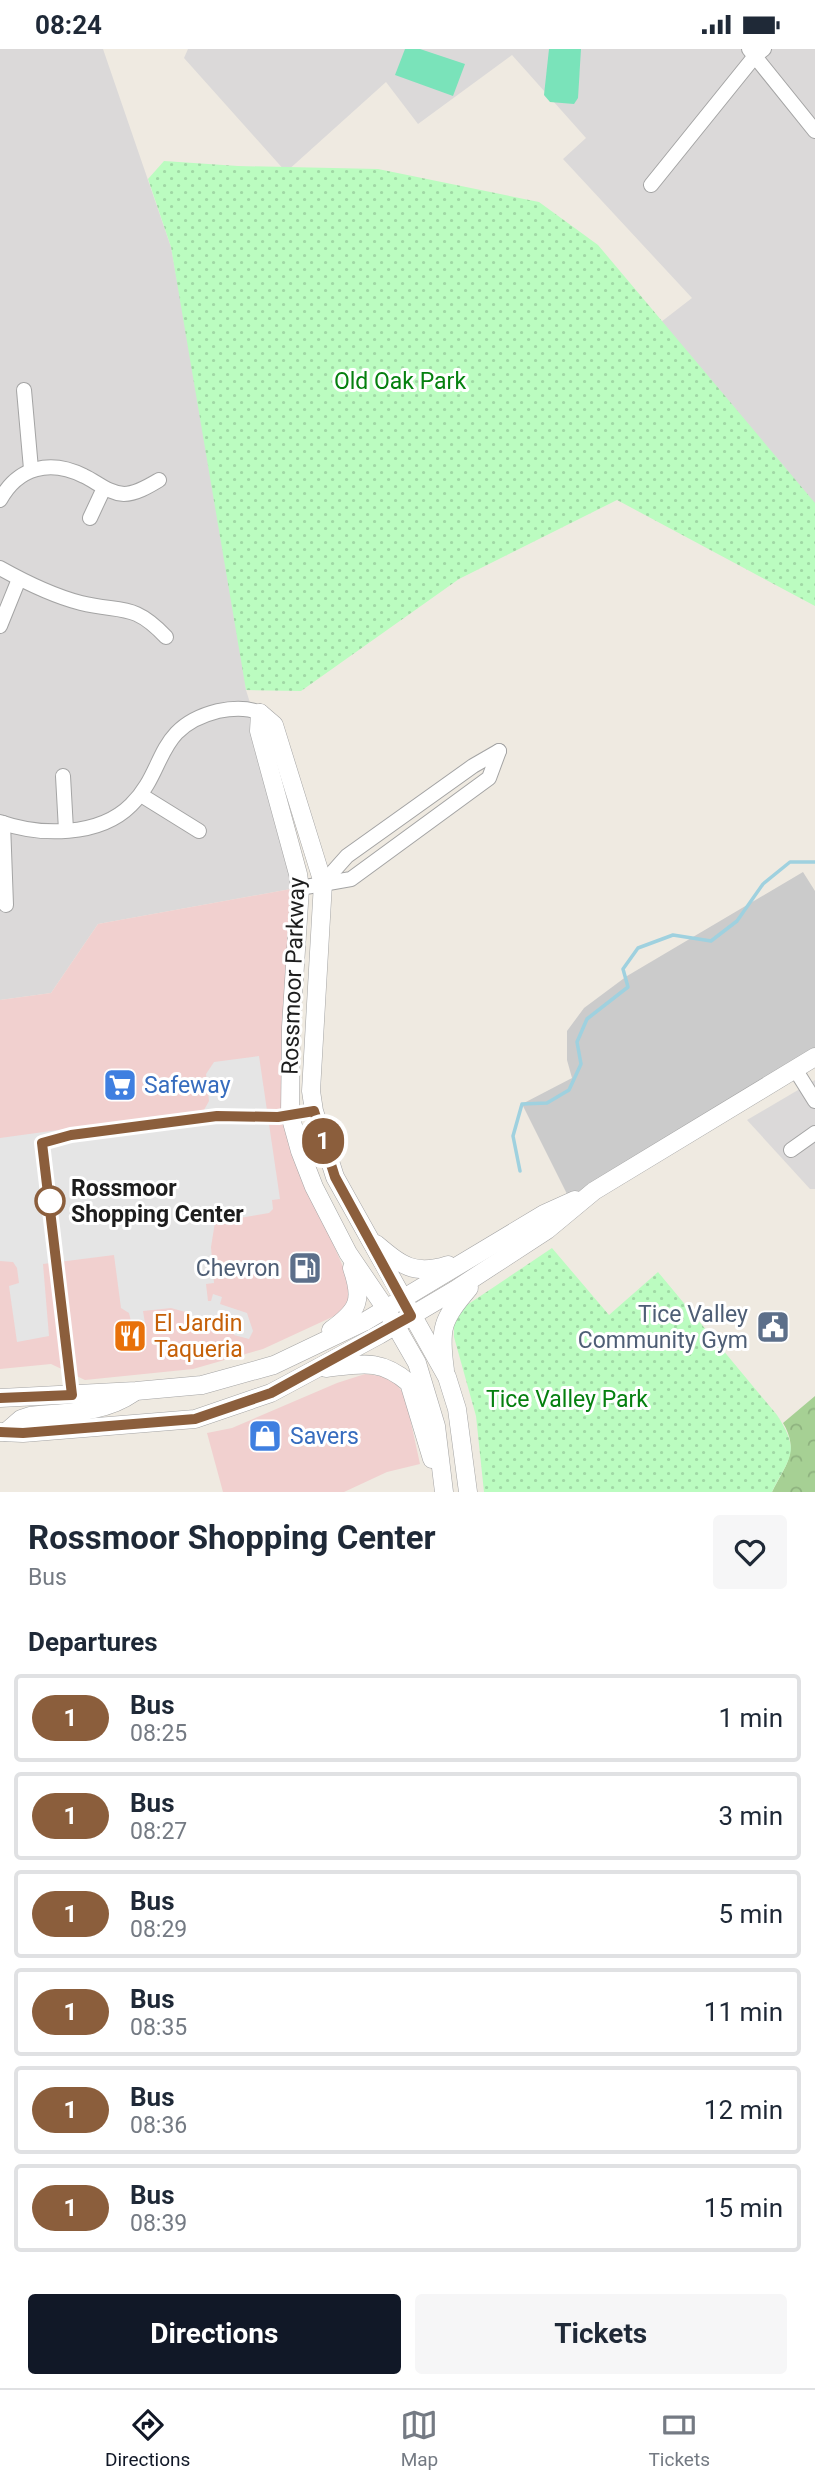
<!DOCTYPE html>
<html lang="en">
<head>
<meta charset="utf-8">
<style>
	:root { --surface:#fff; --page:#f6f6f7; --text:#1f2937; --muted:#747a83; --line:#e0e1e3; --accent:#111827 }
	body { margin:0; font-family:Roboto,sans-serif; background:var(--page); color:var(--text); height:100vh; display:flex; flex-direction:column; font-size:26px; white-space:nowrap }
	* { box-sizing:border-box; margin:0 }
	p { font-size:23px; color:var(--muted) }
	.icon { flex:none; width:38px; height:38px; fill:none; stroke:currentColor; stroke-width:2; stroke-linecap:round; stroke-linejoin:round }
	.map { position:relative; height:1443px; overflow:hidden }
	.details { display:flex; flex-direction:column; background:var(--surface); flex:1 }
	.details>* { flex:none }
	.badge { padding:0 14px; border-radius:23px; font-size:24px; line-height:46px }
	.map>.badge { position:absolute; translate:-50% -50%; box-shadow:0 0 0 4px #fff }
	h2 { padding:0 28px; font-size:26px; line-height:63px }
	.round { display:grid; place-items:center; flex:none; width:74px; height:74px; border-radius:7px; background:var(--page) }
	.overview { display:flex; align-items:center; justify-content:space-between; height:119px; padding:0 28px }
	h1 { font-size:33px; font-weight:700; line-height:52px }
	.action { display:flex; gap:14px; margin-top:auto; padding:14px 28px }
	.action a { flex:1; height:80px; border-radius:7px; background:var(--accent); color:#fff; font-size:28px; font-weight:700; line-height:80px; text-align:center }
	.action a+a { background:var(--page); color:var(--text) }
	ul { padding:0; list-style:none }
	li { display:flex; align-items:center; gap:21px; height:88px; margin:0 14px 10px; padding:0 14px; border:4px solid var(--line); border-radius:7px }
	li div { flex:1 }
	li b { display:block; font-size:26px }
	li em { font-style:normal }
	li .badge { min-width:77px; font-weight:700; text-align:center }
	.status { display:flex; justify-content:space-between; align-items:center; height:49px; padding:0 35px; background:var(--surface); direction:ltr }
	.status svg { height:19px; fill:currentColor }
	.dock { display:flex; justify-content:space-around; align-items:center; height:98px; border-top:2px solid var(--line); background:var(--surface); font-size:19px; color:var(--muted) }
	.dock a { display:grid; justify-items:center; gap:4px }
	.dock .current { color:var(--accent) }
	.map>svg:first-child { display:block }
	.residential { fill:#dbd9d9 }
	.commercial { fill:#f1d0cf }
	.religious { fill:#cbcbcb }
	.forest { fill:url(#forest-crowns) }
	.park { fill:url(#park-dots) }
	.pitch { fill:#7ae3ba }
	.parking { fill:#e5e5e5 }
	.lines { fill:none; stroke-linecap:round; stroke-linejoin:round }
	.stream { stroke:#9fd1df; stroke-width:3.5 }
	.minor-casing { stroke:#a4a4a4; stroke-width:16 }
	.tertiary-casing { stroke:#a4a4a4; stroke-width:19 }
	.minor { stroke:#fff; stroke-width:14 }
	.tertiary { stroke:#fff; stroke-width:18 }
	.line-casing { stroke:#fff; stroke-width:16 }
	.line { stroke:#8b5e3c; stroke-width:10 }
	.stop-dot { fill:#fff; stroke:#8b5e3c; stroke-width:3.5 }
	.labels { text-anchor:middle; stroke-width:6; stroke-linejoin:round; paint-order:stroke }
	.park-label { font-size:23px; fill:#05800f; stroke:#fff }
	.street-label { font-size:23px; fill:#1d1d1d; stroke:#fff }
	.shop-label { font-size:23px; fill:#366cbe; stroke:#fff; text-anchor:start }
	.stop-label { font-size:23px; font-weight:bold; fill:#1d1d1d; stroke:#fff; text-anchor:start }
	.service-label { font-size:23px; fill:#4e5e75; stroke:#fff; text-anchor:end }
	.food-label { font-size:23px; fill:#c56008; stroke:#fff; text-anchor:start }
</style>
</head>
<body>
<div class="status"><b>08:24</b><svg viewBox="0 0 49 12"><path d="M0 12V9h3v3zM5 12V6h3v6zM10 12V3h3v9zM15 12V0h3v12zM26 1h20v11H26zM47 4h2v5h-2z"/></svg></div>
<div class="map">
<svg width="815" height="1443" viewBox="0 0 815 1443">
	<defs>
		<pattern id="forest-crowns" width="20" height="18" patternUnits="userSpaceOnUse" patternTransform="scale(1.75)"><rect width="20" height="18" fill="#a6d094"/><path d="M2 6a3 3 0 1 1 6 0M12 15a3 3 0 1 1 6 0" fill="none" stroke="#8eb27f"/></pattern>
		<pattern id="park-dots" width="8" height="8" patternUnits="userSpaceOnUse" patternTransform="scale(1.75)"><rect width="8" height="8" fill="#bbfcc0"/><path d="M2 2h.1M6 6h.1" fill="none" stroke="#a0d8a5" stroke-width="1.8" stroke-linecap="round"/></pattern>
	</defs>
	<rect width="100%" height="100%" fill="#efeae1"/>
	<g class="residential">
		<polygon points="0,0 103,0 171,198 240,579 246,641 307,837 98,875 51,944 0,951"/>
		<polygon points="188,0 815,0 815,455 661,273 692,249 563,110 586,89 512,6 418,75 386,33 286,123 184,9"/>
		<polygon points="815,1031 815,1140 810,1140 747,1071"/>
	</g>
	<g class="commercial">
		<polygon points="307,837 286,1063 321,1167 354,1243 343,1263 263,1300 193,1320 85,1331 51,1315 0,1320 0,951 51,944 98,875"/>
		<polygon points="365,1325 381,1327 396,1335 405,1346 420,1415 387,1423 344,1443 223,1443 207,1384 232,1379 337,1334"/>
	</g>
	<polygon class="religious" points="803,823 815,842 815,1008 571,1153 522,1055 572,1029 567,1011 567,982 584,959 627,927"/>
	<path class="forest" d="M815,1347V1443H772C785,1417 800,1402 783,1374Z"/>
	<g class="park">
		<polygon points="164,112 238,117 378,120 539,153 598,196 815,454 815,557 617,451 459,530 301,642 246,641 171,198 148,130"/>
		<path d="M552,1199L609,1266L658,1223L777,1366C801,1403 790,1407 772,1443H484L476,1367L454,1288V1272L458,1264L467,1256Z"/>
	</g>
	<g class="pitch">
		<polygon points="405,0 420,0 465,15 453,47 395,26"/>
		<polygon points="549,0 581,0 578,49 574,55 550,53 544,46"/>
	</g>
	<polygon class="parking" points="259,1007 280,1150 272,1151 273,1160 269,1164 215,1173 211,1198 214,1234 206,1235 208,1252 211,1252 213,1245 222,1248 220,1255 247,1264 253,1282 249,1290 234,1286 236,1278 215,1272 212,1281 186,1273 189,1264 171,1259 143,1262 145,1274 132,1276 129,1264 121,1259 114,1206 43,1215 49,1287 17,1293 9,1237 19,1234 17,1219 13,1213 0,1212 0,1089 204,1061 209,1052 206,1025 214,1013"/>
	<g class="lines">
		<polyline class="stream" points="520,1122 513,1087 522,1055 547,1054 569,1041 581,1015 577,993 587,970 628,938 623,920 638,899 673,886 711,892 737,872 763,835 790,813 815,813"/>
		<defs>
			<g id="minor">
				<polyline points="749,0 815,82"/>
				<polyline points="651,136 755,7 764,0"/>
				<polyline points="24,341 31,420"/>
				<path d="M0,451C18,418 50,410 84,427C97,433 108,444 124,445C136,445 149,437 159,431"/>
				<polyline points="90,469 104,439"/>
				<path d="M0,519C25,533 54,547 81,554C122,564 133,553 166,588"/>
				<polyline points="0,577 19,530"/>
				<polyline points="63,727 66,781"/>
				<polyline points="141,746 199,782"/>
				<path d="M0,773C40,787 99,788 131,756C167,721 154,678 218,662C232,659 247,658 260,664"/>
				<polyline points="3,774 6,856"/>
				<polyline points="323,834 347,807 473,717 499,702"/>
				<polyline points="300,839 351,830 489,729 499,702"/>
				<polyline points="795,1020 815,1052"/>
				<polyline points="791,1101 815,1084"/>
			</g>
			<g id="tertiary">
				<polyline points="260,664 274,676 323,834 311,1042 314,1062 335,1128 447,1328 457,1360 468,1443"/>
				<polyline points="260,664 259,682 298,825 300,839 291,978 290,1066 300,1102 314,1138 348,1204 386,1260 417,1314 436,1377 444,1443"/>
				<path d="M376,1195C401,1216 414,1227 448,1216"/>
				<path d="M331,1281C359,1261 363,1251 352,1219"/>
				<path d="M326,1319C361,1315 380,1309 409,1334L432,1410"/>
				<path d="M445,1321C439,1279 442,1271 469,1239"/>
				<polyline points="0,1349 136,1342 202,1336 274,1316 364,1273 544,1165 575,1151"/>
				<polyline points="0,1383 23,1384 195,1370 271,1344 379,1286 455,1241 547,1181 594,1142 815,1008"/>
				<path d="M6,1383L21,1370L30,1367C66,1363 103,1365 133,1344"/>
			</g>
		</defs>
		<use href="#minor" class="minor-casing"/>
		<use href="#tertiary" class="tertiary-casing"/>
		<use href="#minor" class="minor"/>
		<use href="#tertiary" class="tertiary"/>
	</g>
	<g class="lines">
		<defs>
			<polyline id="line" points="0,1349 72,1346 42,1094 71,1086 217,1067 278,1068 314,1062 335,1128 411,1267 271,1344 195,1370 23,1384 0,1383"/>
		</defs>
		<use href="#line" class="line-casing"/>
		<use href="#line" class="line"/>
	</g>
	<defs>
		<symbol id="supermarket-square" viewBox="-11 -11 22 22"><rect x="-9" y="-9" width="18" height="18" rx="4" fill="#3f7fe0" stroke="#fff"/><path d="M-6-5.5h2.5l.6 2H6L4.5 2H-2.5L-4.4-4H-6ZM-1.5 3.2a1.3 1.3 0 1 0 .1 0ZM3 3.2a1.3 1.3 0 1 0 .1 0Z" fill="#fff"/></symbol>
		<symbol id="fuel-square" viewBox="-11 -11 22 22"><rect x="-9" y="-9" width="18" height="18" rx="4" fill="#5c6f8a" stroke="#fff"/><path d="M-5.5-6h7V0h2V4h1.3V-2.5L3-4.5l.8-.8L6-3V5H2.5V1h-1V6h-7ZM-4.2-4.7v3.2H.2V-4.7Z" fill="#fff"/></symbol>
		<symbol id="civic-square" viewBox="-11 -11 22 22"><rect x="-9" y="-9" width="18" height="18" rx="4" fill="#5c6f8a" stroke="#fff"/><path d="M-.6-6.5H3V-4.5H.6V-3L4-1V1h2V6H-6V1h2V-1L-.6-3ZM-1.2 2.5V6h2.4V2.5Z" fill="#fff"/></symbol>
		<symbol id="restaurant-square" viewBox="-11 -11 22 22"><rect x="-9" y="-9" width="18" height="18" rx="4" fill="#e8710a" stroke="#fff"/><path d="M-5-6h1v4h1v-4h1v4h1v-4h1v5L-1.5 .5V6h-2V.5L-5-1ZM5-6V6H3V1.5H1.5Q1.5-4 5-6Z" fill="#fff"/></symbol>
		<symbol id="shop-square" viewBox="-11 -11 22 22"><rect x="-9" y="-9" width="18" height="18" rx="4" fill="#3f7fe0" stroke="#fff"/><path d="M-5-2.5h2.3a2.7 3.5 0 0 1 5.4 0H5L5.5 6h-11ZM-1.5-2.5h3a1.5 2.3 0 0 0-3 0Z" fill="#fff"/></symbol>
	</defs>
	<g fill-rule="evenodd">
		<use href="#supermarket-square" x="101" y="1017" width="38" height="38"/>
		<use href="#fuel-square" x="286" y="1200" width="38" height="38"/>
		<use href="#civic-square" x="754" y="1259" width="38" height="38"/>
		<use href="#restaurant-square" x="111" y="1268" width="38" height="38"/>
		<use href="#shop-square" x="246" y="1368" width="38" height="38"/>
	</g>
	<circle class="stop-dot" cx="50" cy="1152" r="14"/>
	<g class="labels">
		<g class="park-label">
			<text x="400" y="340">Old Oak Park</text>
			<text x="567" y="1358">Tice Valley Park</text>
		</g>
		<g class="street-label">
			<text transform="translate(293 927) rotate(-88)" y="8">Rossmoor Parkway</text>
		</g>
		<g class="shop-label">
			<text x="144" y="1044">Safeway</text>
			<text x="290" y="1395">Savers</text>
		</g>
		<g class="stop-label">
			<text x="71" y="1147">Rossmoor<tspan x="71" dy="26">Shopping Center</tspan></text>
		</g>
		<g class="service-label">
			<text x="280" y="1227">Chevron</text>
			<text x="748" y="1273">Tice Valley<tspan x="748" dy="26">Community Gym</tspan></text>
		</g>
		<g class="food-label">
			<text x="154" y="1282">El Jardin<tspan x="154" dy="26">Taqueria</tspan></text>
		</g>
	</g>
</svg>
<b class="badge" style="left:323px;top:1092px;background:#8b5e3c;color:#fff">1</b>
</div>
<section class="details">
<div class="overview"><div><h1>Rossmoor Shopping Center</h1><p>Bus</p></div><a class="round"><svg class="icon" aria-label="heart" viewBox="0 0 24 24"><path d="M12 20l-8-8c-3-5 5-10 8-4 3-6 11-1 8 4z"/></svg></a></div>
<h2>Departures</h2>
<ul>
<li><span class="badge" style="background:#8b5e3c;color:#fff">1</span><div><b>Bus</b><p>08:25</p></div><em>1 min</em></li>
<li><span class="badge" style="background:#8b5e3c;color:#fff">1</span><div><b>Bus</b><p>08:27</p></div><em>3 min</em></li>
<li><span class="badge" style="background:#8b5e3c;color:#fff">1</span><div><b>Bus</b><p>08:29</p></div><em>5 min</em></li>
<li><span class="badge" style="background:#8b5e3c;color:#fff">1</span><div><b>Bus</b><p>08:35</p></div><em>11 min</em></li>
<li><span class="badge" style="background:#8b5e3c;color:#fff">1</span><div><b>Bus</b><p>08:36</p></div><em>12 min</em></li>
<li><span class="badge" style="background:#8b5e3c;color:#fff">1</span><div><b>Bus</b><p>08:39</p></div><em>15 min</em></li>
</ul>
<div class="action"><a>Directions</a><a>Tickets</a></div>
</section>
<nav class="dock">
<a class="current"><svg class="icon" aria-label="directions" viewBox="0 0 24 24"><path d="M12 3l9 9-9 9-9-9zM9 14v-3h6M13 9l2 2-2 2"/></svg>Directions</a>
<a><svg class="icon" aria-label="map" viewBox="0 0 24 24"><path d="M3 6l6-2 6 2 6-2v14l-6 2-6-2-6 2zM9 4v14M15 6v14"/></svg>Map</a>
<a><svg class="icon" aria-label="tickets" viewBox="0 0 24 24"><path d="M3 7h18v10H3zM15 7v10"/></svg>Tickets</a>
</nav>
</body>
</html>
